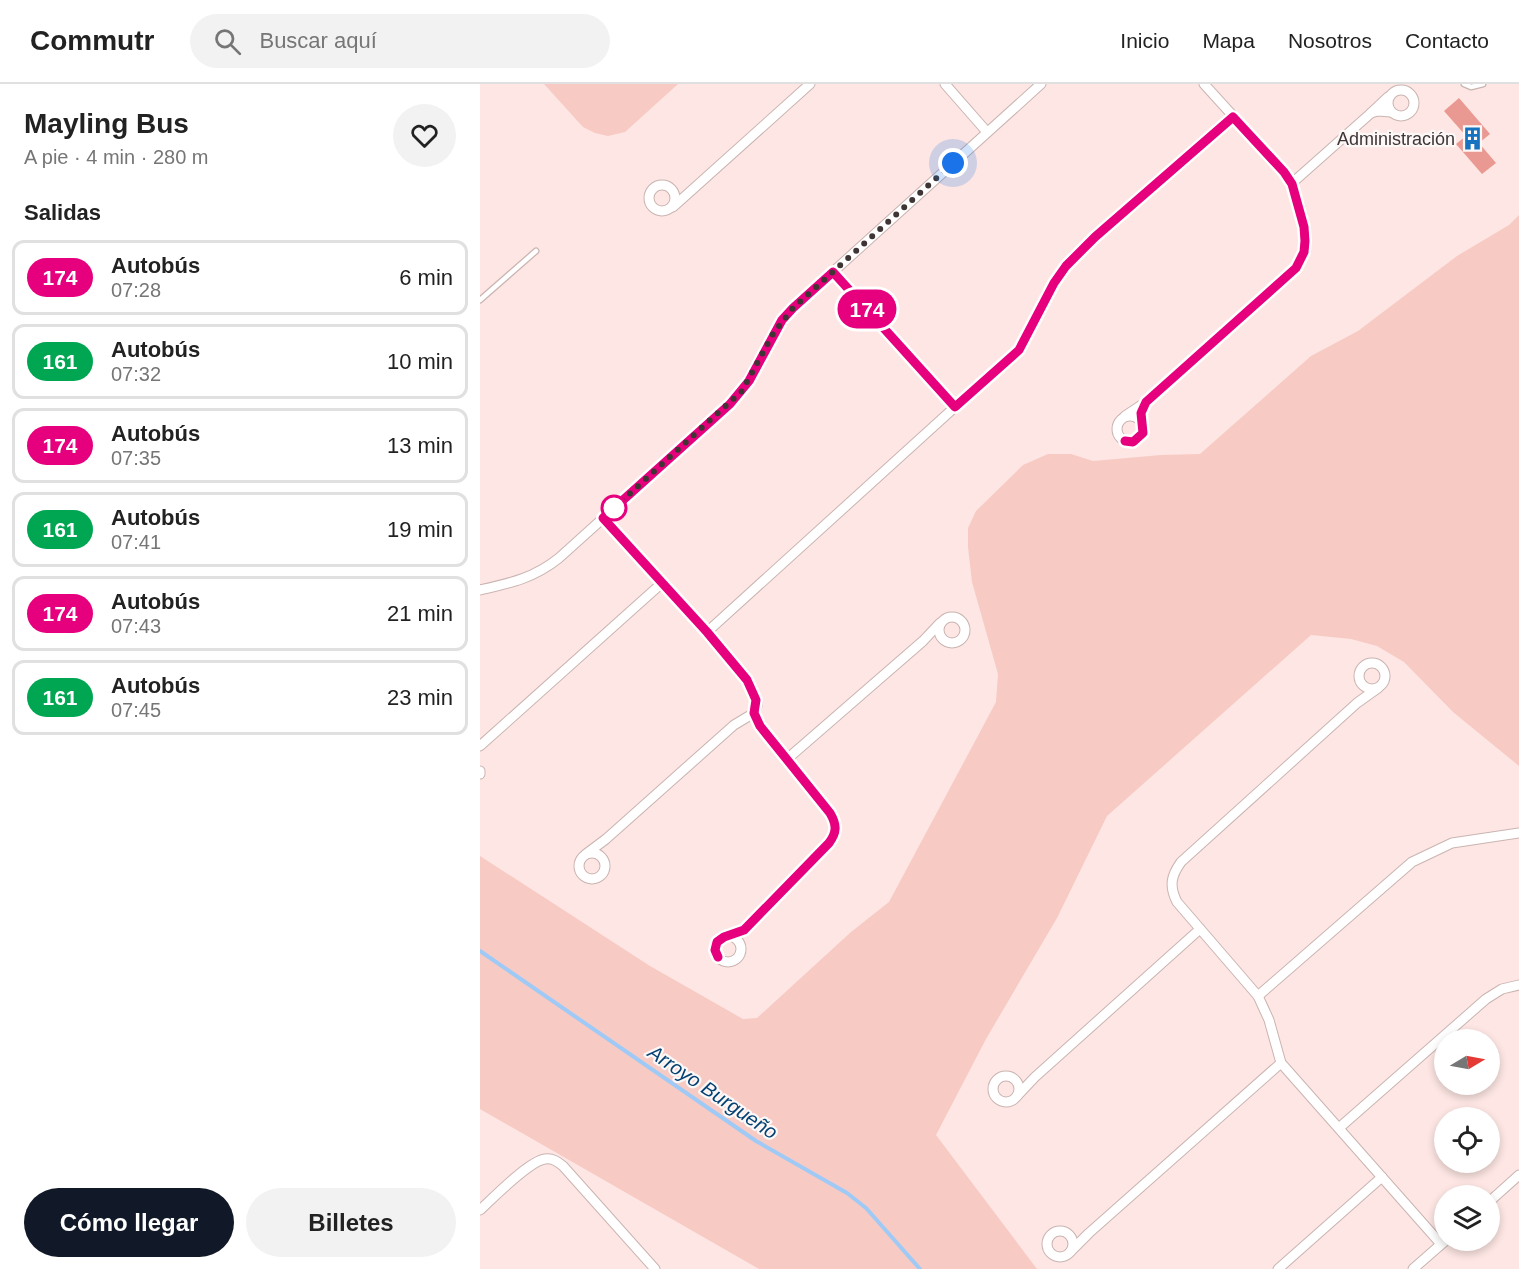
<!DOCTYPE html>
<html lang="es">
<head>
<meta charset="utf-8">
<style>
	:root { --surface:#fff; --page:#f2f2f2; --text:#222; --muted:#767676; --line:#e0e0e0; --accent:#111827 }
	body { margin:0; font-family:Arial,sans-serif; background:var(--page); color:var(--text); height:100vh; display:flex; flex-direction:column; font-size:22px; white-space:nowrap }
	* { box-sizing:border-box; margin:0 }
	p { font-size:20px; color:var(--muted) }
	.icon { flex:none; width:33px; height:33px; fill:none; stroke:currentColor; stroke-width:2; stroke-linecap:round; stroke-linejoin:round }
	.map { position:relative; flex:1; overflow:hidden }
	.drawer { display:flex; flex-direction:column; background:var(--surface); width:480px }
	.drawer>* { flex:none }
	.badge { padding:0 12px; border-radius:20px; font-size:21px; line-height:39px }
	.needle { width:39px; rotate:80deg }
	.controls { position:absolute; left:954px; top:945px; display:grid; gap:12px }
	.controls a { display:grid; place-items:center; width:66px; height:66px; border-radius:50%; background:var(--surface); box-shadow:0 3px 9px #0003; font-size:30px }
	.you { position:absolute; width:30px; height:30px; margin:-15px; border:4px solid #fff; border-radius:50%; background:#1a73e8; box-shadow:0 0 0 9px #1a73e833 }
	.map>.badge { position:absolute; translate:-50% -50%; box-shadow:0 0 0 3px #fff }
	h2 { padding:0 24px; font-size:22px; line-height:54px }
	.round { display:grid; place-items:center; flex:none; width:63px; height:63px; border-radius:32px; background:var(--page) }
	.summary { display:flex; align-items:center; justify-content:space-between; height:102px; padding:0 24px }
	h1 { font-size:28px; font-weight:600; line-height:45px }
	.button { display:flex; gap:12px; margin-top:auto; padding:12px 24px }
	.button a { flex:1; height:69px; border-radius:36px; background:var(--accent); color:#fff; font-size:24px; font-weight:600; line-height:69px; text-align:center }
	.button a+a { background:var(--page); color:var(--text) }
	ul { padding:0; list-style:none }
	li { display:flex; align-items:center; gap:18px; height:75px; margin:0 12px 9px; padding:0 12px; border:3px solid var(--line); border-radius:12px }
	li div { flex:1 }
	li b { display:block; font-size:22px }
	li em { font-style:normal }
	li .badge { min-width:66px; font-weight:700; text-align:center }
	header { display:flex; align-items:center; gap:36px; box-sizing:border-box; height:84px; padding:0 30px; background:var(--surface); border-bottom:2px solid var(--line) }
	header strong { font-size:28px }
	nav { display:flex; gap:33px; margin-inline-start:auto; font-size:21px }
	.search { width:420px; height:54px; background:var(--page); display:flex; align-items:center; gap:15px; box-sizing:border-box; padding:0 21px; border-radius:33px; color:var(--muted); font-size:22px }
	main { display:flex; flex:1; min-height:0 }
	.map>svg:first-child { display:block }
	.green { fill:#f8cac4 }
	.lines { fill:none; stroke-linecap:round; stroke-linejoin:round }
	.stream { stroke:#9fcaf6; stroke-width:4 }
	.building { fill:#e99991 }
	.lane-casing { stroke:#cab4b1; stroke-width:7 }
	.street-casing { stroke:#cab4b1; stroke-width:11 }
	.lane { stroke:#fff; stroke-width:4.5 }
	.street { stroke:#fff; stroke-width:9 }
	.line-casing { stroke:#fff; stroke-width:14 }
	.line { stroke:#e6007e; stroke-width:9 }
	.walk { stroke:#3e3534; stroke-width:6; stroke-dasharray:0 10.8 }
	.stop-dot { fill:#fff; stroke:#e6007e; stroke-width:3 }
	.labels { text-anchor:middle; stroke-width:4.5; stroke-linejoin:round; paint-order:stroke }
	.poi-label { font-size:18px; fill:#3e3534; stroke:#fcf8f7; text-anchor:end }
	.water-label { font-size:20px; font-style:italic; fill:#054273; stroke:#fcf8f7 }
</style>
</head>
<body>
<header>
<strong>Commutr</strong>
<div class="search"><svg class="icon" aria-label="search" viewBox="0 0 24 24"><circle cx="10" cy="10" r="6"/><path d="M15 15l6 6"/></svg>Buscar aquí</div>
<nav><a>Inicio</a><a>Mapa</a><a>Nosotros</a><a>Contacto</a></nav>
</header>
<main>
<section class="drawer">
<div class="summary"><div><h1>Mayling Bus</h1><p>A pie · 4 min · 280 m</p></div><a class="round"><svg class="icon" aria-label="heart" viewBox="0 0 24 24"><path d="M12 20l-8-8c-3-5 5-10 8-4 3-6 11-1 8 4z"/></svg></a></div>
<h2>Salidas</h2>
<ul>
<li><span class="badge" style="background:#e6007e;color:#fff">174</span><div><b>Autobús</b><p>07:28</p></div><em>6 min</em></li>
<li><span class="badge" style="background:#00a651;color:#fff">161</span><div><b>Autobús</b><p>07:32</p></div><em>10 min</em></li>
<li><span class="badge" style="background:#e6007e;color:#fff">174</span><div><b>Autobús</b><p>07:35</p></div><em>13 min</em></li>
<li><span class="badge" style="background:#00a651;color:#fff">161</span><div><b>Autobús</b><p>07:41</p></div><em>19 min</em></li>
<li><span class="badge" style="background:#e6007e;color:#fff">174</span><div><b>Autobús</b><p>07:43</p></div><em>21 min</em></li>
<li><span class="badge" style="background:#00a651;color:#fff">161</span><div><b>Autobús</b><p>07:45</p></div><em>23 min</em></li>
</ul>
<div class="button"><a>Cómo llegar</a><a>Billetes</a></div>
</section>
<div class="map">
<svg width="1039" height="1185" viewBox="0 0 1039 1185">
	<rect width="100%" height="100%" fill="#fde6e3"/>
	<g class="green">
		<polygon points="64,0 198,0 145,48 128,52 115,49 103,43"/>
		<polygon points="1039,131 1039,682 973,628 924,578 897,562 871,555 831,551 627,732 577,834 506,955 456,1051 557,1185 279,1185 0,1025 0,772 170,882 263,935 277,934 371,848 409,818 516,618 518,590 492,498 488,463 488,444 496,427 543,381 568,370 591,370 613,377 681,371 720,370 831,272 878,247 977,172 1029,141"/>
	</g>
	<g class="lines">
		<polyline class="stream" points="0,867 276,1057 367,1109 386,1124 440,1185"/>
	</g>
	<polygon class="building" points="979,14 1010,50 999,59 1016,79 1002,90 976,60 986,52 964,27"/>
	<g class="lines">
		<defs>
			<g id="lane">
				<polyline points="984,0 991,3 1003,0"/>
				<polyline points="0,216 56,167"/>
			</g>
			<g id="street">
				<polyline points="465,0 507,48"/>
				<circle cx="921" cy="19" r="13"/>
				<polyline points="908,13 891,29 898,27 911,28"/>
				<polyline points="811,100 891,29"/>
				<circle cx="182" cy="114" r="13"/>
				<polyline points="193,123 330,0"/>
				<polyline points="353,188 475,323 539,266 574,199 586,182 614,153 753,33"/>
				<circle cx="650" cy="345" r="13"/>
				<path d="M645,332L666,318L816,184C835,157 820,114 804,88L724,0"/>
				<path d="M0,506C31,499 54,494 79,474L250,320L262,307L293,250L313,224L561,0"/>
				<circle cx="472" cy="546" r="13"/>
				<polyline points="227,548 475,323"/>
				<circle cx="892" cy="592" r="13"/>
				<path d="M898,604L877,619L701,778C691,792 689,802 697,818L778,912L789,936L801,979L961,1160"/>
				<polyline points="0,662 182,499"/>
				<polyline points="306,676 443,557 460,539"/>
				<polyline points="0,687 0,690"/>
				<circle cx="112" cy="782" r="13"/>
				<polyline points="106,770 126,755 254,641 274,629 277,622 277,617 267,596 227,548 123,434"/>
				<path d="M264,846L349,759C357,748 357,741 350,729L291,657L274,629"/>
				<circle cx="248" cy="865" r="13"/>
				<polyline points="778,912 932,778 972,759 1039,749"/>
				<circle cx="526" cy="1005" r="13"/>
				<polyline points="537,1012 555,993 720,845"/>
				<polyline points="859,1044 1006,915 1022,905 1039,901"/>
				<polyline points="1010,1117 1039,1091"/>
				<path d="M0,1126C13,1114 49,1077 65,1075C73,1074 78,1078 83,1082L175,1185"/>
				<circle cx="580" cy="1160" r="13"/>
				<polyline points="591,1167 609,1149 801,979"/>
				<polyline points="798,1185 902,1093"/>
				<polyline points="933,1185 965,1157"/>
			</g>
		</defs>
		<use href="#lane" class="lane-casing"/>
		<use href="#street" class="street-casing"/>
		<use href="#lane" class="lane"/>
		<use href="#street" class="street"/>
	</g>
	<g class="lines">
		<defs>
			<path id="line" d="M238,873L235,866L237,858L244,853L264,846L349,759C357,748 357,741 350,729L280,642L274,629L276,616L267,596L227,548L123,434L250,320L269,297L302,236L313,224L353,188L475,323L539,266L574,199L586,182L615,153L753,33L804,88L812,100L824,143L825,157L824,168L816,184L666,318L661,329L663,349L653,358L645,357"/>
		</defs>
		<use href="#line" class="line-casing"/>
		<use href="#line" class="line"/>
		<polyline class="walk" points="134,424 262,307 293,250 313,224 473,79"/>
	</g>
	<defs>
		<symbol id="building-bare" viewBox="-9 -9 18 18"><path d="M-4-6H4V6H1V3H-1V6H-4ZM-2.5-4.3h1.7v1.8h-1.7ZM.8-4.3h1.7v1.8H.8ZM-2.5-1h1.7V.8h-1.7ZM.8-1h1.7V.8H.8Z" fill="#1772bf" stroke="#fcf8f7" stroke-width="2.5" paint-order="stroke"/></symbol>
	</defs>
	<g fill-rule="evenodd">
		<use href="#building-bare" x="976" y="38" width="33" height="33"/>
	</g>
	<circle class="stop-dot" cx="134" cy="424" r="12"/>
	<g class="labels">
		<g class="poi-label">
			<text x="975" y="61">Administración</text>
		</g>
		<g class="water-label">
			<text transform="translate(233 1008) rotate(34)" y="7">Arroyo Burgueño</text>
		</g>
	</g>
</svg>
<div class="controls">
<a><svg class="needle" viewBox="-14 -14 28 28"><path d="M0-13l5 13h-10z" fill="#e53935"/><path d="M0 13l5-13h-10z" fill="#767676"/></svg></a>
<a><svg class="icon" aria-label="locate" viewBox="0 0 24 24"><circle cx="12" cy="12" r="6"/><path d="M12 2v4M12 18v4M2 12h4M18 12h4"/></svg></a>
<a><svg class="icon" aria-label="layers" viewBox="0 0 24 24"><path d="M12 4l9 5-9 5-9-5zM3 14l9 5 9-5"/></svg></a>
</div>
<div class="you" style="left:473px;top:79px"></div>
<b class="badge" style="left:387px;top:225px;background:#e6007e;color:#fff">174</b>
</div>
</main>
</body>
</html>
